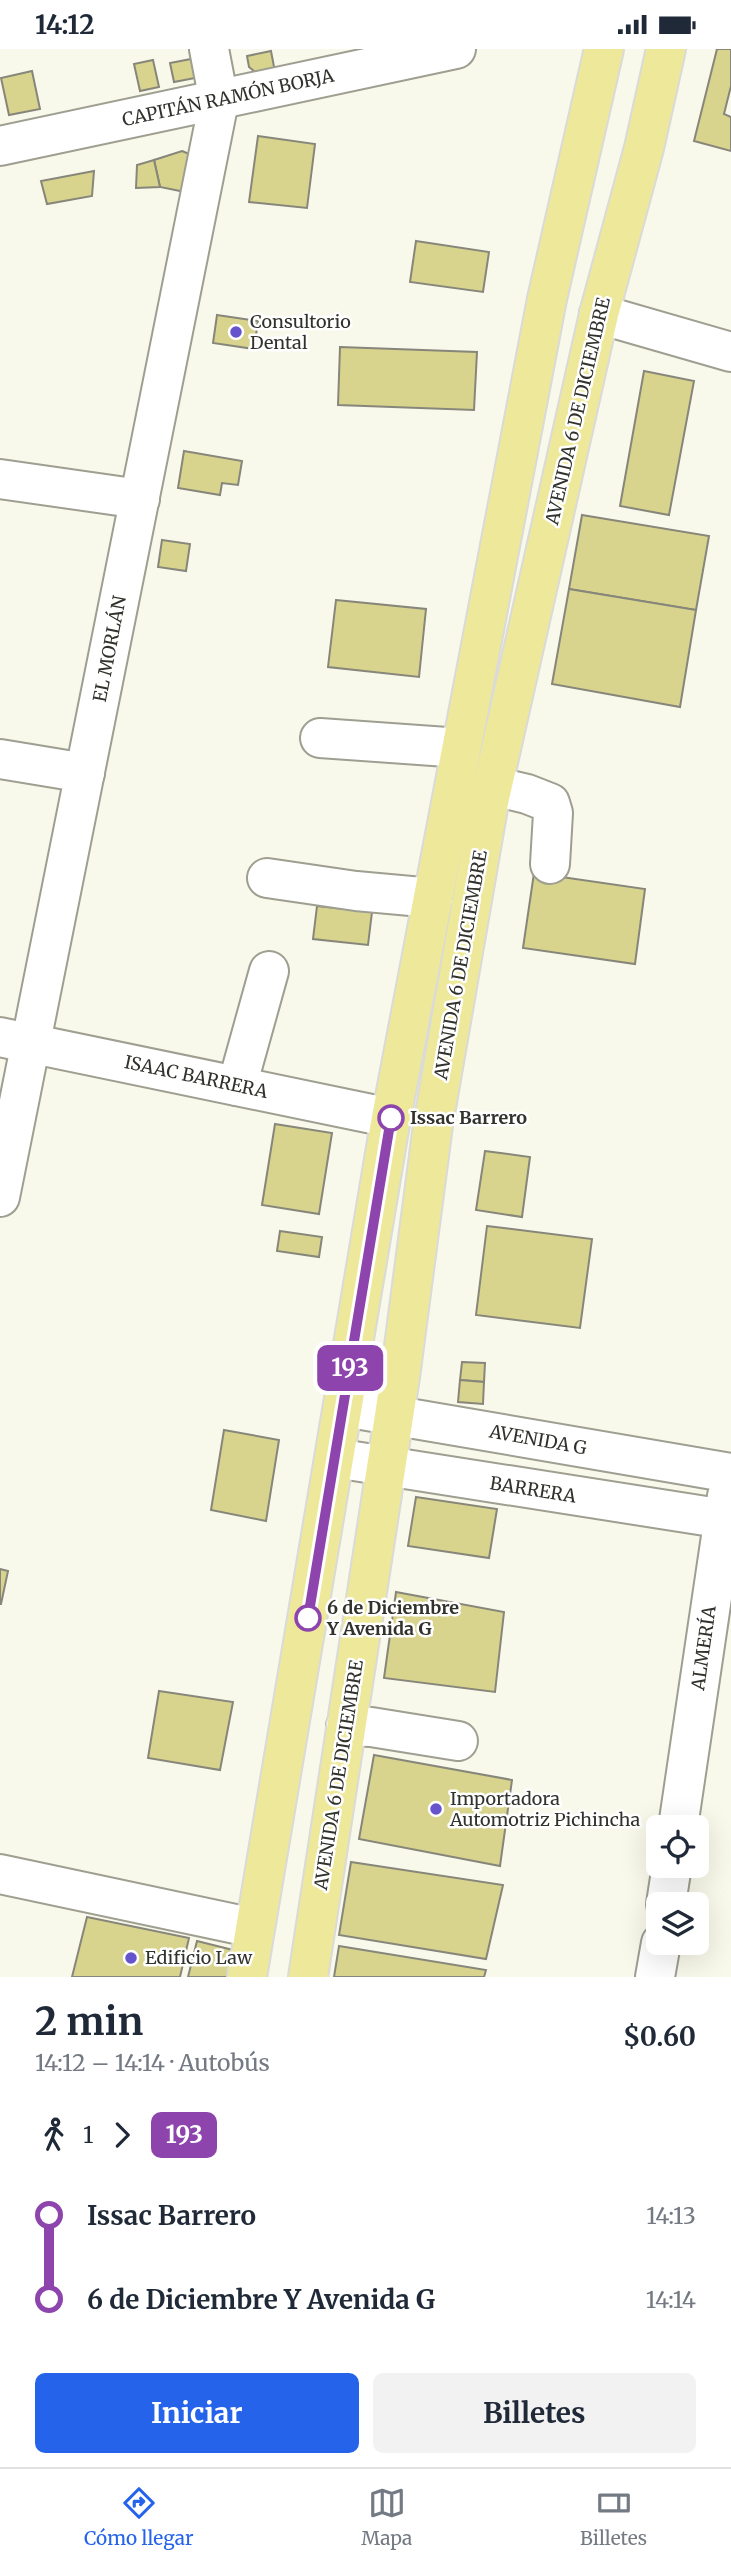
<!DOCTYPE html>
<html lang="es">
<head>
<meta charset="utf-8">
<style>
	:root { --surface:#fff; --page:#f2f2f3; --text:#1f2937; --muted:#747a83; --line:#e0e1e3; --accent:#2563eb }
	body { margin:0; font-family:Merriweather,serif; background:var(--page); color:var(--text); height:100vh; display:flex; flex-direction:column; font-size:26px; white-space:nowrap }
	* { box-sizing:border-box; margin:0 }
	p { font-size:23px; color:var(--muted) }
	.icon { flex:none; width:38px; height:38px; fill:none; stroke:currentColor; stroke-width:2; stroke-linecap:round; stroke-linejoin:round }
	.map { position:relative; height:1928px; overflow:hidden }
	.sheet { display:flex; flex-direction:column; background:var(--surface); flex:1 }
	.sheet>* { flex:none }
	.badge { padding:0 14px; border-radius:10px; font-size:24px; line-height:46px }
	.fabs { position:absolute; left:646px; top:1766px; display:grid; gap:14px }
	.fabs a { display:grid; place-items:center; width:63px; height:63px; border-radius:10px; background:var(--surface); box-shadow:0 7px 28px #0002; font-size:35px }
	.map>.badge { position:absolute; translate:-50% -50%; box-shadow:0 0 0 4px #fff }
	.legs { display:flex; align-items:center; gap:10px; height:77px; padding:0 35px; font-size:23px }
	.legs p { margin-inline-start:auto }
	.head { display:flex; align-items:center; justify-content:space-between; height:119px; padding:0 35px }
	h1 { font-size:38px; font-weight:700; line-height:52px }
	.action { display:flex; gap:14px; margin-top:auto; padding:14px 35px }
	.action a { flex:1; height:80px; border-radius:10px; background:var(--accent); color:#fff; font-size:28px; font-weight:700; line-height:80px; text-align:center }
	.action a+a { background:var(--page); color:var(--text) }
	ul { padding:0 35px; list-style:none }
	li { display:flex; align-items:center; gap:24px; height:84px; font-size:26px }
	li i { display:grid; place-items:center; width:10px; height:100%; margin:0 9px; background:currentColor }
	li i::after { content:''; width:18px; height:18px; margin:-9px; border:5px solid; border-radius:50%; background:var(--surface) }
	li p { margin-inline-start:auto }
	li:first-child i { background:linear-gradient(#0000 50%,currentColor 0) }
	li:last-child i { background:linear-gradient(currentColor 50%,#0000 0) }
	.status { display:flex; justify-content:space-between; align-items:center; height:49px; padding:0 35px; background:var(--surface); direction:ltr }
	.status svg { height:19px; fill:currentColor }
	.menu { display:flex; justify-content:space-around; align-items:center; height:98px; border-top:2px solid var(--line); background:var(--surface); font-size:19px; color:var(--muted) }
	.menu a { display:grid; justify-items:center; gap:4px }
	.menu .active { color:var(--accent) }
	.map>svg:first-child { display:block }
	.building { fill:#d8d48e; stroke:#87867a; stroke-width:2 }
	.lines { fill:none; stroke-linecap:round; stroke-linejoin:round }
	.minor-casing { stroke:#9e9e91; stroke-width:42 }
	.major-casing { stroke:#dadad9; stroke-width:42 }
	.minor { stroke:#fff; stroke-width:38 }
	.major { stroke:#eee89b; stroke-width:38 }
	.line-1-casing { stroke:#fff; stroke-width:16 }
	.line-1 { stroke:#8e44ad; stroke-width:10 }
	.poi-dot { fill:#6654cd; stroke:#fff; stroke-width:2.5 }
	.stop-1-dot { fill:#fff; stroke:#8e44ad; stroke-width:3.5 }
	.labels { text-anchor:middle; stroke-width:5; stroke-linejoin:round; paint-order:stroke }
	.street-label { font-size:18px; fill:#32322d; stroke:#fff }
	.poi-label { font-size:18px; fill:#32322d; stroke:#fff; text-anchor:start }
	.stop-label { font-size:18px; font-weight:bold; fill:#32322d; stroke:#fff; text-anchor:start }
</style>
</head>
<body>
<div class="status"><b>14:12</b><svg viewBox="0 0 49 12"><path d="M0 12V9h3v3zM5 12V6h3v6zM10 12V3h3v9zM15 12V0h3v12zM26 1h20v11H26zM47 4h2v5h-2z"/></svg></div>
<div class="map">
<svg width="731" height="1928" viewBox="0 0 731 1928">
	<rect width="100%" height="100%" fill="#f9f9eb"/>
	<g class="building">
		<polygon points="717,0 731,0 731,37 724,65 731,68 731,102 694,92"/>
		<polygon points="271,2 275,23 260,27 249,18 247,7"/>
		<polygon points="191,10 195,29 174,33 170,14"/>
		<polygon points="153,11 159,38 140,42 134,15"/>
		<polygon points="32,22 40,60 9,66 1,29"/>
		<polygon points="258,87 315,95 307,159 249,153"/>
		<polygon points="182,102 199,109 190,144 160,138 154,111"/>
		<polygon points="154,111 160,138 136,139 137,116"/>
		<polygon points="94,122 92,147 47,155 41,132"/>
		<polygon points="416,192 489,203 483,243 410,233"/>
		<polygon points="217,266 258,272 254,300 213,294"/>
		<polygon points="340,298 477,303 474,361 338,356"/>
		<polygon points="644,322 694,332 669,466 620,457"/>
		<polygon points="184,402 242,412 238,436 222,434 220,446 178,439"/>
		<polygon points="582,466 709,487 696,561 569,540"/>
		<polygon points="162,491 190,495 186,522 158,518"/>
		<polygon points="569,540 696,561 680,658 552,635"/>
		<polygon points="336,551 426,560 419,628 328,618"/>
		<polygon points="534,824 645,840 635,915 523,899"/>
		<polygon points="317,857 372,863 368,896 313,890"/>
		<polygon points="275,1075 332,1084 319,1165 262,1156"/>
		<polygon points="485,1102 530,1108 522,1168 476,1161"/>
		<polygon points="487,1177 592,1190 580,1279 476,1266"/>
		<polygon points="280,1182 322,1188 319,1208 277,1202"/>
		<polygon points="462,1313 485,1314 484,1333 460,1331"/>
		<polygon points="460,1331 484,1333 483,1355 458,1353"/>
		<polygon points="224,1381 279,1391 266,1472 211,1461"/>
		<polygon points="416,1448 497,1460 489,1509 408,1497"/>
		<polygon points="0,1520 8,1522 1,1555 0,1555"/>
		<polygon points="396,1543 504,1563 495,1643 384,1629"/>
		<polygon points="159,1642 233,1653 220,1721 148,1709"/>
		<polygon points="374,1706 512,1731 500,1817 359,1790"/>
		<polygon points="351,1813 503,1836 486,1910 339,1886"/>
		<polygon points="87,1868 189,1889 180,1928 72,1928"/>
		<polygon points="197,1892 233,1901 227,1928 188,1928"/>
		<polygon points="339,1897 486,1921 484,1928 334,1928"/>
	</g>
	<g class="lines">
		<defs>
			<g id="minor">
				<polyline points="0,97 456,0"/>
				<polyline points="599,265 731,303"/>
				<polyline points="0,430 140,450"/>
				<polyline points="320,689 461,699"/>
				<polyline points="0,710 85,724"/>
				<polyline points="493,737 527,745 550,754 553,764 550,815"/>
				<polyline points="267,829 356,842 433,849"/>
				<polyline points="0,988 391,1069"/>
				<polyline points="237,1037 269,922"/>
				<polyline points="0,1148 219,52 209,0"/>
				<polyline points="344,1358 731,1424"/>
				<polyline points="335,1409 731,1471"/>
				<polyline points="346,1677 371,1678 458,1692"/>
				<polyline points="678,1778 727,1447"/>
				<polyline points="0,1825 254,1879"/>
				<polyline points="666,1855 672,1816"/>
				<polyline points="655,1928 661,1894"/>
			</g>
			<g id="major">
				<polyline points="247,1928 391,1069 547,250 604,0"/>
				<polyline points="308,1928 400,1328 433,1076 489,753 599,265 644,99 666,0"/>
			</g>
		</defs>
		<use href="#minor" class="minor-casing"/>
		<use href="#major" class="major-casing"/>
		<use href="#minor" class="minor"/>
		<use href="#major" class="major"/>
	</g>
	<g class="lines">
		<defs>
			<polyline id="line-1" points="308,1569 391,1069"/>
		</defs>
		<use href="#line-1" class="line-1-casing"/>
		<use href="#line-1" class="line-1"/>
	</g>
	<g class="poi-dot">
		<circle cx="236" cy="283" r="7"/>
		<circle cx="436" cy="1760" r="7"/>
		<circle cx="131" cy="1909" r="7"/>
	</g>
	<g class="stop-1-dot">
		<circle cx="391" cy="1069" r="12"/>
		<circle cx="308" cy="1569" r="12"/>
	</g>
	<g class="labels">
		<g class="street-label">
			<text transform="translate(228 49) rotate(-12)" y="6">CAPITÁN RAMÓN BORJA</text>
			<text transform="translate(578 362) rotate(-77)" y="6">AVENIDA 6 DE DICIEMBRE</text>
			<text transform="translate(110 600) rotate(-79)" y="6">EL MORLÁN</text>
			<text transform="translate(461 916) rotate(-80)" y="6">AVENIDA 6 DE DICIEMBRE</text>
			<text transform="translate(196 1028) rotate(12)" y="6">ISAAC BARRERA</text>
			<text transform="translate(538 1391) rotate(10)" y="6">AVENIDA G</text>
			<text transform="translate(533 1441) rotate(9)" y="6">BARRERA</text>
			<text transform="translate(704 1599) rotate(-82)" y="6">ALMERÍA</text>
			<text transform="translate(339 1726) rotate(-81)" y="6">AVENIDA 6 DE DICIEMBRE</text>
		</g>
		<g class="poi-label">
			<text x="250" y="279">Consultorio<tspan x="250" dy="21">Dental</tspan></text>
			<text x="450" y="1756">Importadora<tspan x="450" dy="21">Automotriz Pichincha</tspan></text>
			<text x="145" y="1915">Edificio Law</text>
		</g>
		<g class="stop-label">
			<text x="410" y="1075">Issac Barrero</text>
			<text x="327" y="1565">6 de Diciembre<tspan x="327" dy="21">Y Avenida G</tspan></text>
		</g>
	</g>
</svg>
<div class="fabs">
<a><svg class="icon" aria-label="locate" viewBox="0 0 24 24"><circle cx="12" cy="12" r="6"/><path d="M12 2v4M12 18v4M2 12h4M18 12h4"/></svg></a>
<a><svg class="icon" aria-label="layers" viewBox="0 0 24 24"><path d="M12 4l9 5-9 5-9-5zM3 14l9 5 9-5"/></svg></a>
</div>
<b class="badge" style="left:350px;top:1319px;background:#8e44ad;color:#fff">193</b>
</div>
<section class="sheet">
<div class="head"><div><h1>2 min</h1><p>14:12 – 14:14 · Autobús</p></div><b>$0.60</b></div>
<div class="legs"><svg class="icon" aria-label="walk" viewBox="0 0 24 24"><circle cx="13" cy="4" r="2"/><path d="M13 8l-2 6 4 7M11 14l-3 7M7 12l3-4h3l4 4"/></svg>1<svg class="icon" aria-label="forward" viewBox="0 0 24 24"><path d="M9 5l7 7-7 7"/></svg><b class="badge" style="background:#8e44ad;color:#fff">193</b></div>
<ul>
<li><i style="color:#8e44ad"></i><b>Issac Barrero</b><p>14:13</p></li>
<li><i style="color:#8e44ad"></i><b>6 de Diciembre Y Avenida G</b><p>14:14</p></li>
</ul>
<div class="action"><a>Iniciar</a><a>Billetes</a></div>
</section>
<nav class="menu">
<a class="active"><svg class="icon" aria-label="directions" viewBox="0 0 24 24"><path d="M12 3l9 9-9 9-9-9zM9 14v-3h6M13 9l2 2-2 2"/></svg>Cómo llegar</a>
<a><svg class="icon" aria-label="map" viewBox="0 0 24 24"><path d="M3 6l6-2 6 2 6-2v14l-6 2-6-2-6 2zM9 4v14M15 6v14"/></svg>Mapa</a>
<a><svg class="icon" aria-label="tickets" viewBox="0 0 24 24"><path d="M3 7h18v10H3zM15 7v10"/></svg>Billetes</a>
</nav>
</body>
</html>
